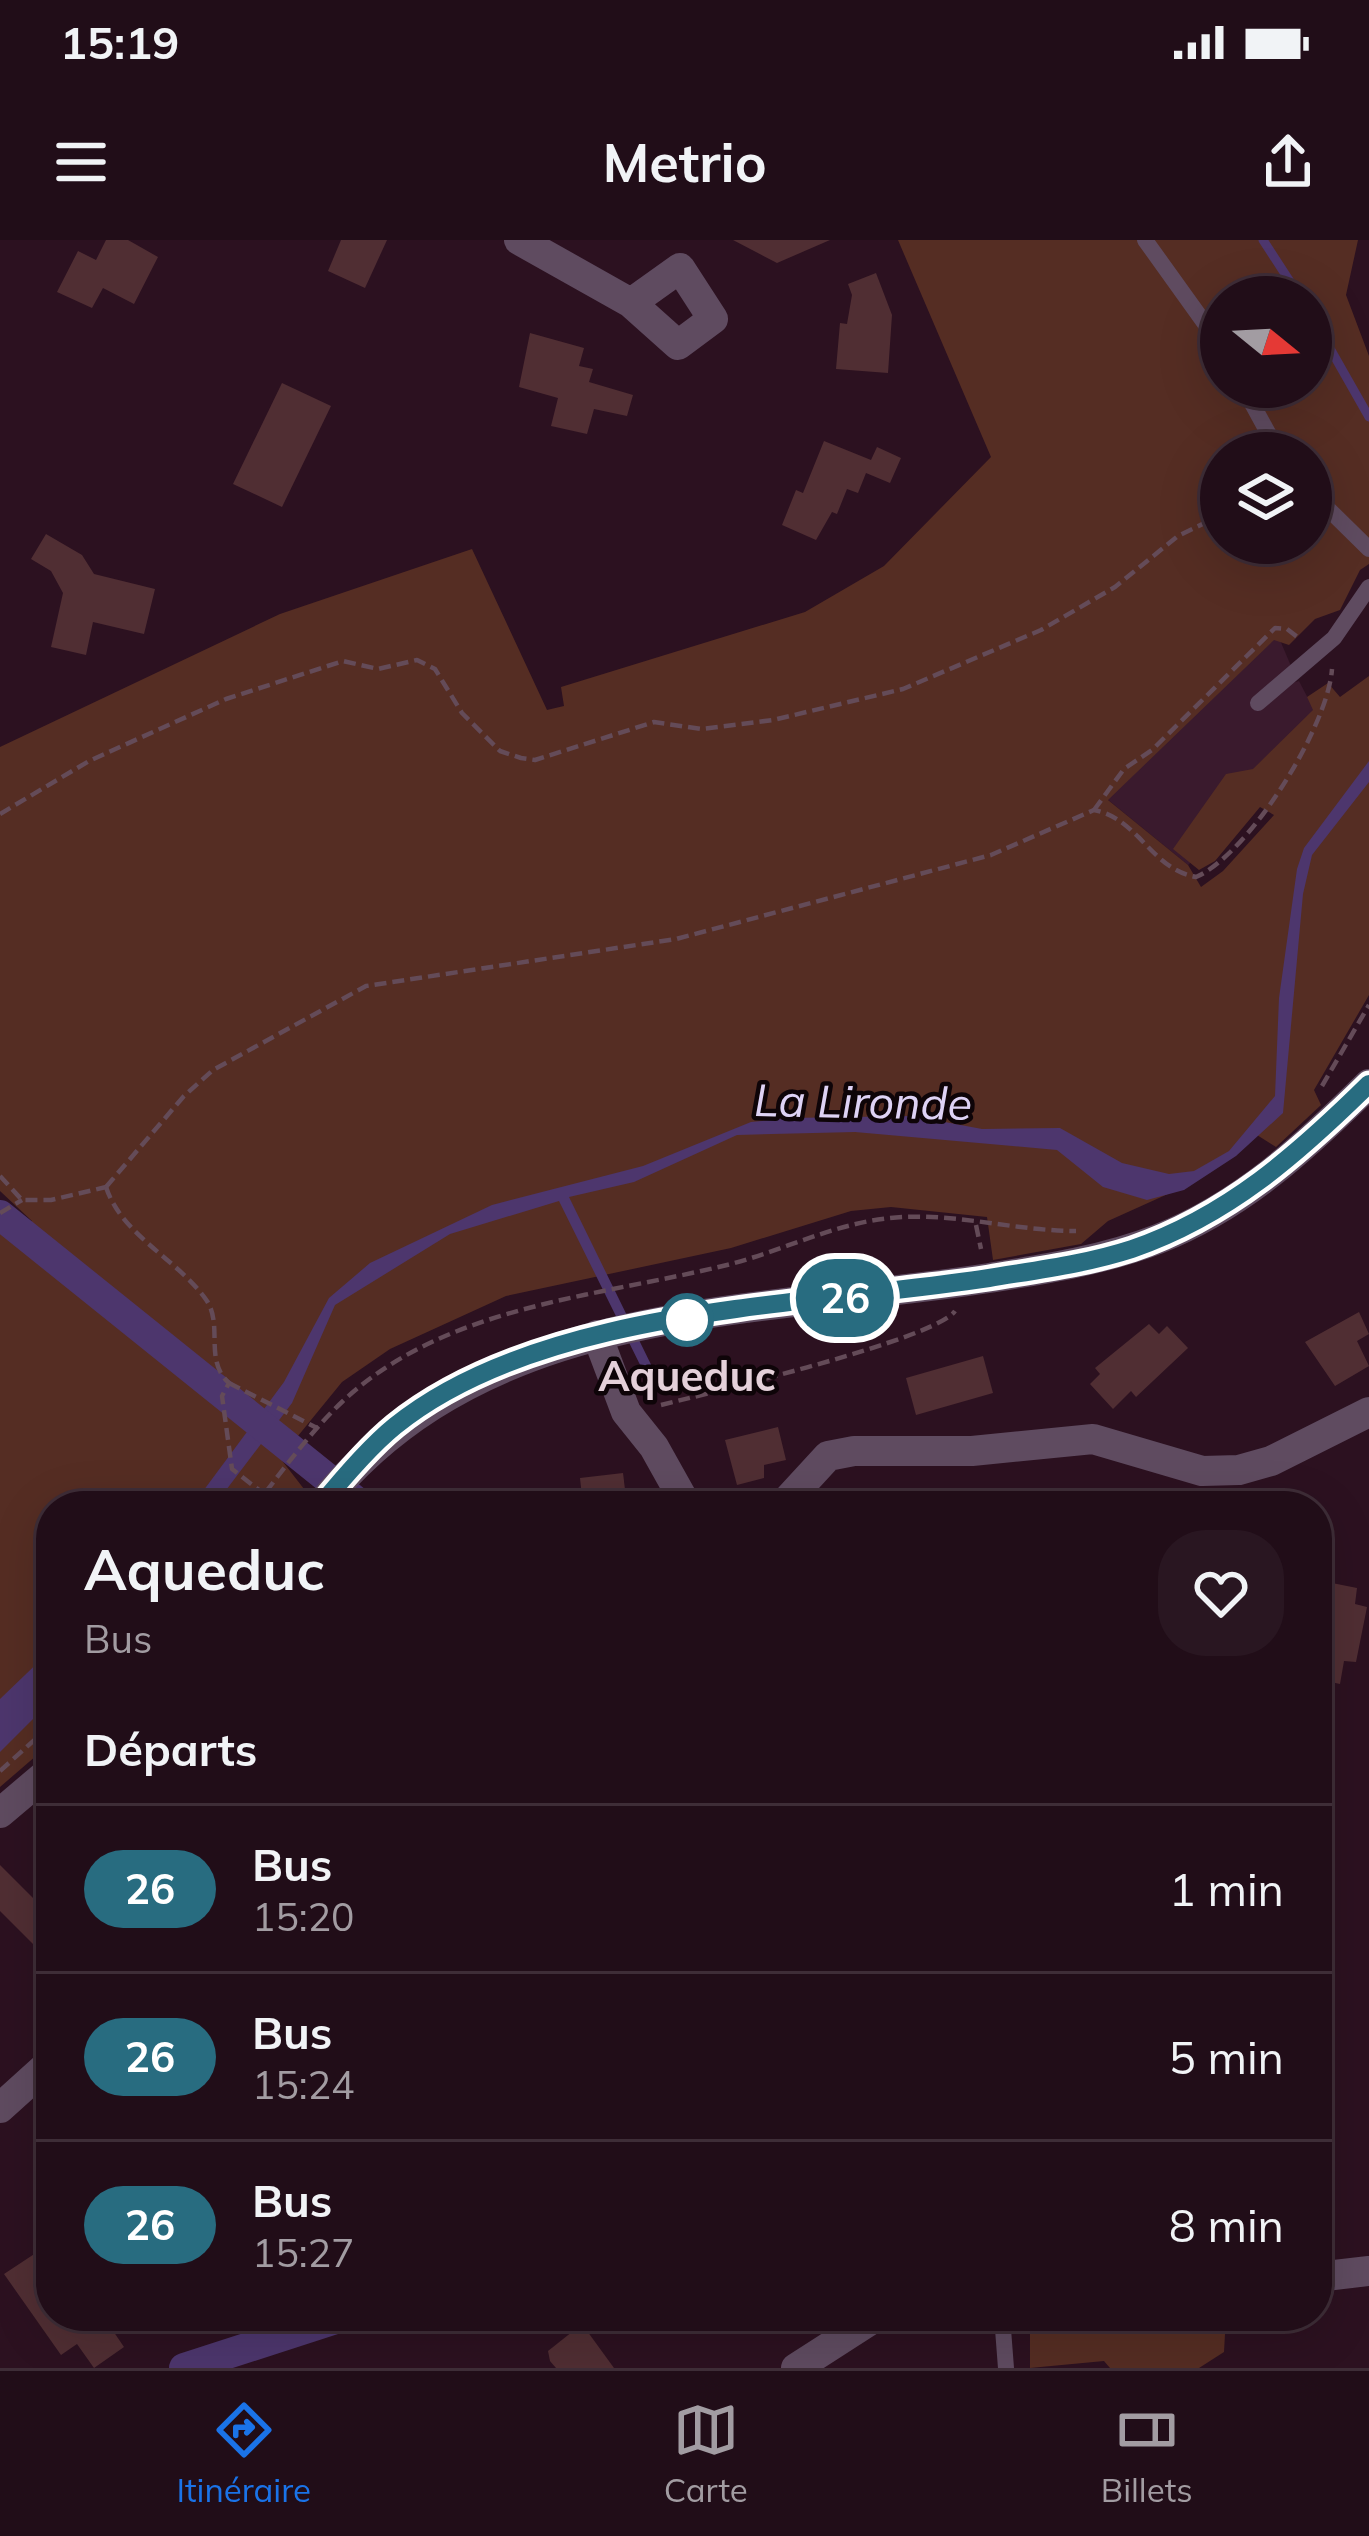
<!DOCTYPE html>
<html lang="fr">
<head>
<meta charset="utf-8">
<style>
	:root { --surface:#210d18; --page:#291621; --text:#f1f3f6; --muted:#a29ca2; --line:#3e2d37; --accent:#1a73e8 }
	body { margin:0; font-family:Mulish,sans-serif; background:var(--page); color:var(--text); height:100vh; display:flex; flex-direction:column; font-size:45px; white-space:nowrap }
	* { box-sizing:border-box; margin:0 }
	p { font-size:39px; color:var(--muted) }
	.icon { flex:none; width:66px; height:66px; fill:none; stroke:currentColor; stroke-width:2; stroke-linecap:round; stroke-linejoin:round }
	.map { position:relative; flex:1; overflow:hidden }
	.side { position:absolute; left:36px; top:1251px; width:1296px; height:840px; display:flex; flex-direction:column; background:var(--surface); border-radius:48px; box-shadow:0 12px 48px #0002,0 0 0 3px var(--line) }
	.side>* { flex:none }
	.badge { padding:0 24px; border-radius:39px; font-size:42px; line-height:78px }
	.needle { width:78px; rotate:108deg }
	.controls { position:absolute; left:1200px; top:36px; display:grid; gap:24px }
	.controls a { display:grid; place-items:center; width:132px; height:132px; border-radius:50%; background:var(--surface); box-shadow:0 12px 48px #0002,0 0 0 3px var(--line); font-size:60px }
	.map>.badge { position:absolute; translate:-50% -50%; box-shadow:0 0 0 6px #fff }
	h2 { padding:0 48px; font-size:45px; line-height:108px }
	.round { display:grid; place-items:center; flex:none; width:126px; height:126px; border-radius:48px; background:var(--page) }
	.summary { display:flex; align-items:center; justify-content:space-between; height:204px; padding:0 48px }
	h1 { font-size:57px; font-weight:700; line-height:90px }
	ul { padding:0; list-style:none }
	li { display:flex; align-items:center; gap:36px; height:168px; padding:0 48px; border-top:3px solid var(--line) }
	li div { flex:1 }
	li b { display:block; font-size:45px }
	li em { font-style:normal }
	li .badge { min-width:132px; font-weight:700; text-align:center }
	.status { display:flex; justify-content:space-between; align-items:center; height:84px; padding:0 60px; background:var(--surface); direction:ltr }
	.status svg { height:33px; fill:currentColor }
	header { display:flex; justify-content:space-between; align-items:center; height:156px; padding:0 48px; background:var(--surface); font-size:54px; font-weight:700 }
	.dock { display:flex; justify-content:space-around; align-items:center; height:168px; border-top:3px solid var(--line); background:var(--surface); font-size:33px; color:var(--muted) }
	.dock a { display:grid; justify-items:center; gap:6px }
	.dock .current { color:var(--accent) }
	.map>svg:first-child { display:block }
	.built { fill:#3a1a2d }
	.green { fill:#552d23; fill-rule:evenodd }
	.water { fill:#4d366d }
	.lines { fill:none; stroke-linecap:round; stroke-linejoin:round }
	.stream { stroke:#4d366d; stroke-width:9 }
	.canal { stroke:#4d366d; stroke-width:30 }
	.building { fill:#502e33 }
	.path { stroke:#644b58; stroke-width:4.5; stroke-dasharray:12 6; stroke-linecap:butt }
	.service { stroke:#5f4b60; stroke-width:16 }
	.minor { stroke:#5f4b60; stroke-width:30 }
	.tertiary { stroke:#5f4b60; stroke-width:30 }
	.line-casing { stroke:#fff; stroke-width:27 }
	.line { stroke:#286c80; stroke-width:18 }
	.stop-dot { fill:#fff; stroke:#286c80; stroke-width:6 }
	.labels { text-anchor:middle; stroke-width:9; stroke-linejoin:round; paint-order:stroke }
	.stop-label { font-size:42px; font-weight:bold; fill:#e4d0d9; stroke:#0e0408 }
	.water-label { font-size:45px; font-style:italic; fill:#ded2f5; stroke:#0e0408 }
</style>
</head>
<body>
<div class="status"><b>15:19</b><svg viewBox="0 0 49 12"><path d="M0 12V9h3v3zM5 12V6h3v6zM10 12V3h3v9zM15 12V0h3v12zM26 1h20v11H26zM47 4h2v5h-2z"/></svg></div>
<header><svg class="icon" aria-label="menu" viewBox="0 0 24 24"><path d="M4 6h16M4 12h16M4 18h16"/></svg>Metrio<svg class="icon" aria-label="share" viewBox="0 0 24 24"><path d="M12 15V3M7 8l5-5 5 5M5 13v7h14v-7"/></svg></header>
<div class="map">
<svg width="1369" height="2128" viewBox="0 0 1369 2128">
	<rect width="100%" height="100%" fill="#2c1120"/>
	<polygon class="built" points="1277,393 1291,426 1282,446 1299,441 1314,470 1261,557 1188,625 1107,559"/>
	<g class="green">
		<path d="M898,0H1358L1346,55L1369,116V324L1360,330L1340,370L1315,379L1289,405L1274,400L1108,560L1188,625L1201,647L1223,631L1274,575L1260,567L1215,621L1199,630L1173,609L1226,534L1253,529L1313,470L1307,457L1328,443L1340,457L1369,436V755L1314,850L1321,865L1276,907L1257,895L1190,944L1108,981L1081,1004L993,1020L987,977L891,967L851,971L731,1008L506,1056L390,1109L342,1142L280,1218L304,1249L291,1266H51V1503L0,1547V992L13,1002L32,981L0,951V507L280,374L472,309L547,470L564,466L561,447L805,372L884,326L991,217ZM1221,57H1311V147H1221ZM1221,213H1311V303H1221Z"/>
		<polygon points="1030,2076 1226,2076 1224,2112 1199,2128 1110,2128 1104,2121 1030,2128"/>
	</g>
	<g class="water">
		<polygon points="1369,521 1369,542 1312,615 1303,654 1283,873 1236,916 1184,950 1147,960 1103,947 1057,910 855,892 737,895 634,942 569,957 663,1149 653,1151 559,961 450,994 335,1065 292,1163 214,1266 192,1266 284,1142 329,1058 370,1023 492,965 643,926 751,882 789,878 913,876 982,889 1060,888 1122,923 1169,934 1194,931 1229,911 1275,856 1279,758 1297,629 1304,608"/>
		<polygon points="51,1410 51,1461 0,1512 0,1459"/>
	</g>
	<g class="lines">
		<g class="stream">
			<polyline points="1263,0 1300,57"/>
			<polyline points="1311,75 1369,177"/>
		</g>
		<g class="canal">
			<polyline points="0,975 362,1266"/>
			<polyline points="184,2128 345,2076"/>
		</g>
	</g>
	<g class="building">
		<polygon points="106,0 128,0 158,17 134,64 103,48 92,68 57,52 78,11 96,20"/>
		<polygon points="341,0 387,0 365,48 328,31"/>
		<polygon points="733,0 830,0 777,23"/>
		<polygon points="876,33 892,75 888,133 836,129 840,83 847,84 852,55 848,44"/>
		<polygon points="530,93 584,108 579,126 593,129 589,142 633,155 627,176 594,169 587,194 551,186 558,158 519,147"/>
		<polygon points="282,143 331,166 282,267 233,244"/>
		<polygon points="824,201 871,220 877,207 901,218 890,243 866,233 858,253 847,249 837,274 832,272 816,300 782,285 796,250 803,253"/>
		<polygon points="46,294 82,315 94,334 155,349 144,394 93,382 86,415 51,407 63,353 51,331 31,319"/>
		<polygon points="1359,1072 1369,1094 1357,1101 1369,1126 1335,1146 1305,1102"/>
		<polygon points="1149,1084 1159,1094 1167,1086 1188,1108 1136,1157 1131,1151 1113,1169 1090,1144 1100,1134 1095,1128"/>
		<polygon points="983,1116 993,1153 916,1175 906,1138"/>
		<polygon points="778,1187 786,1220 764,1225 764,1238 737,1245 725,1200"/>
		<polygon points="623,1233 627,1266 583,1266 580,1238"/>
		<polygon points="1332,1343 1357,1348 1355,1364 1367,1367 1356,1422 1344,1421 1340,1444 1317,1439"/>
		<polygon points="0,1625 34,1659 39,1654 51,1665 51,1722 0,1671"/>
		<polygon points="51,2003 51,2076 79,2076 91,2093 107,2082 124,2107 94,2128 77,2104 61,2115 4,2034"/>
		<polygon points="582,2084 614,2128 556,2128 550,2121 548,2111"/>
	</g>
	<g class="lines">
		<g class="path">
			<polyline points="1094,570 1124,529 1152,510 1275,388 1287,389 1300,399"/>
			<polyline points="0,574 89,521 226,459 343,421 378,429 417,420 435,429 462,473 500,511 521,518 535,520 654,482 701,489 773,480 903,449 1041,390 1115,347 1178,296 1221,275"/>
			<polyline points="1322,846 1369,765"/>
			<polyline points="0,936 22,960 51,960 106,947"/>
			<path d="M106,947L184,856L213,830L366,746L676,699L991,615L1094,570C1138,578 1151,629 1196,637C1249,614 1328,487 1332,429"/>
			<path d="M106,947C122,996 178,1019 207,1061C223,1086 204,1121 229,1143L222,1156L232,1229L264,1254"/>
			<polyline points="0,973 22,960"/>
			<polyline points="976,985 981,1009"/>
			<polyline points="229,1143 317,1188"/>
			<path d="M661,1165C709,1153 936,1099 955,1071"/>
			<path d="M255,1266C283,1230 310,1192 343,1161C446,1065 597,1057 727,1025C786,1010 840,980 903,977C960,974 1018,991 1076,991"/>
			<polyline points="0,1531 51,1485"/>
		</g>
		<g class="service">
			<polyline points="1145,0 1221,106"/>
			<polyline points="1243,147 1279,213"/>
			<polyline points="1311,252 1369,309"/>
			<polyline points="1258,463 1334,398 1369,347"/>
			<polyline points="1002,2076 1006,2128"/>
		</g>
		<g class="minor">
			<polyline points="519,0 631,63 678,105 713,79 680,28 631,63"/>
			<polyline points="597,1095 626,1172 654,1207 687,1266"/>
			<polyline points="782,1266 828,1216 854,1211 972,1211 1093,1199 1202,1231 1239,1230 1271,1221 1369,1172"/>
			<polyline points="0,1868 51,1822"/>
			<polyline points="1317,2037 1369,2031"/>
			<polyline points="796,2128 877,2076"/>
		</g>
		<g class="tertiary">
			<path d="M320,1266C485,1060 751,1075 989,1038C1046,1029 1104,1020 1158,999C1242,966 1305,907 1369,844"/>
			<polyline points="0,1573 51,1530"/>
		</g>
	</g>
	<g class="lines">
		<defs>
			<path id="line" d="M320,1266C342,1239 368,1208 395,1186C542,1067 807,1066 989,1038C1037,1030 1086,1024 1132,1009C1228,976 1298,914 1369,844"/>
		</defs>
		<use href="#line" class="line-casing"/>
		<use href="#line" class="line"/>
	</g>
	<circle class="stop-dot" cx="687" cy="1080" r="24"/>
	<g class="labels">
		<g class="stop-label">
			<text x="687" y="1151">Aqueduc</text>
		</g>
		<g class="water-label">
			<text transform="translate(863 862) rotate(1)" y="16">La Lironde</text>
		</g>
	</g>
</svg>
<div class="controls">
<a><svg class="needle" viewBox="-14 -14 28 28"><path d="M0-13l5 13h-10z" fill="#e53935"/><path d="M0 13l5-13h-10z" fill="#a29ca2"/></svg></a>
<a><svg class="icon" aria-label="layers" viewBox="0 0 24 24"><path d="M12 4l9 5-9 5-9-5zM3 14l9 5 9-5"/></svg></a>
</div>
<b class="badge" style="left:845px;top:1058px;background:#286c80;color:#fff">26</b>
<section class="side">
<div class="summary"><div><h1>Aqueduc</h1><p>Bus</p></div><a class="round"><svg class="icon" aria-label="heart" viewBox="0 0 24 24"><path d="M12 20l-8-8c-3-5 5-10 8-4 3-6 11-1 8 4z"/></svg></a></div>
<h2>Départs</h2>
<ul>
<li><span class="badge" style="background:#286c80;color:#fff">26</span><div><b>Bus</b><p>15:20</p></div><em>1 min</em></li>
<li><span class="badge" style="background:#286c80;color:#fff">26</span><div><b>Bus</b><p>15:24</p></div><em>5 min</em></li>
<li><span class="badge" style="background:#286c80;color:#fff">26</span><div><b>Bus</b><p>15:27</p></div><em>8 min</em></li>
</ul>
</section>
</div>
<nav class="dock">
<a class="current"><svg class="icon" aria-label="directions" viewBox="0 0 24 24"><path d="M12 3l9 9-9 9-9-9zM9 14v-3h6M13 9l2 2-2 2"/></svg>Itinéraire</a>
<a><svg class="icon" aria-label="map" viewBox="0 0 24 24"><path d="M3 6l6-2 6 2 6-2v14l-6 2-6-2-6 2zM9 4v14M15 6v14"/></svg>Carte</a>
<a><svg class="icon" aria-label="tickets" viewBox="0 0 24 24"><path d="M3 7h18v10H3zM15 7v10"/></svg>Billets</a>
</nav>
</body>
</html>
